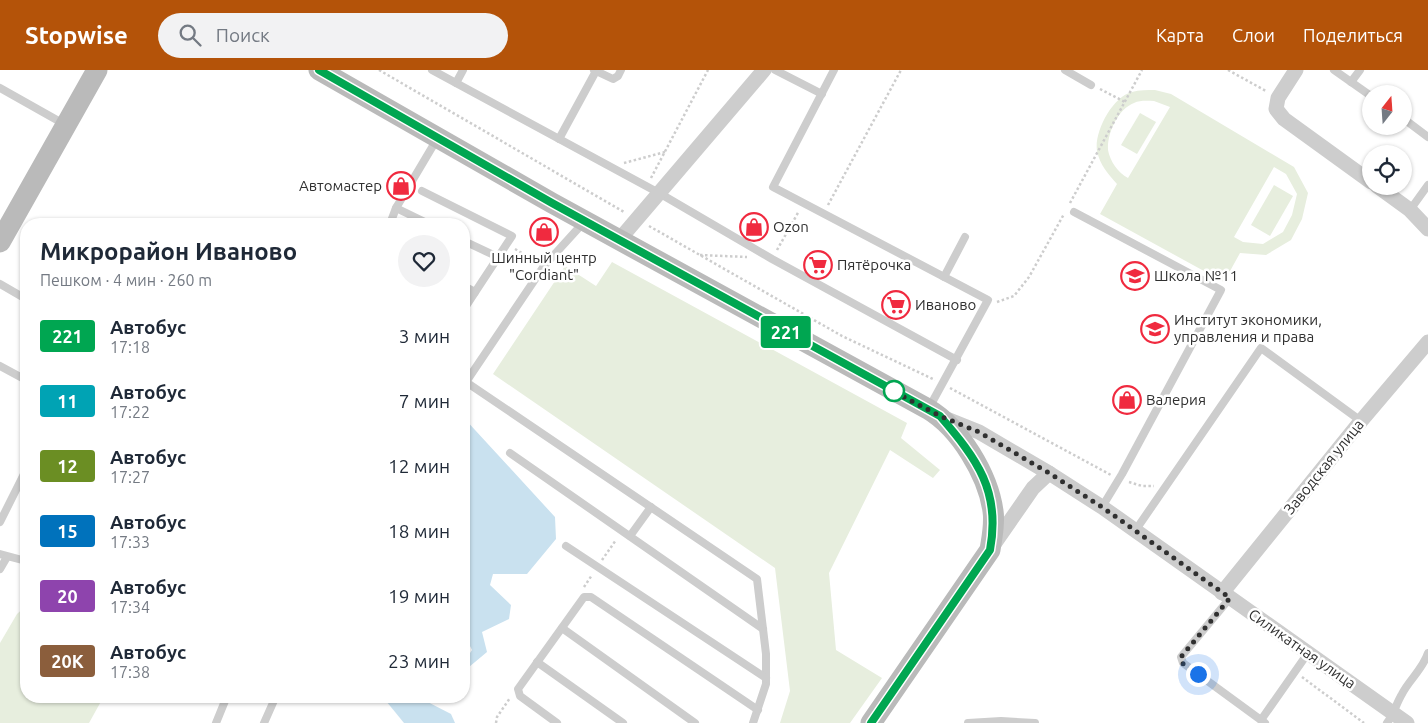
<!DOCTYPE html>
<html lang="ru">
<head>
<meta charset="utf-8">
<style>
	:root { --surface:#fff; --page:#f2f2f3; --text:#1f2937; --muted:#747a83; --accent:#b45309 }
	body { margin:0; font-family:Ubuntu,sans-serif; background:var(--page); color:var(--text); height:100vh; display:flex; flex-direction:column; font-size:19px; white-space:nowrap }
	* { box-sizing:border-box; margin:0 }
	p { font-size:16px; color:var(--muted) }
	.icon { flex:none; width:28px; height:28px; fill:none; stroke:currentColor; stroke-width:2; stroke-linecap:round; stroke-linejoin:round }
	.map { position:relative; flex:1; overflow:hidden }
	.drawer { position:absolute; left:20px; top:148px; width:450px; height:485px; display:flex; flex-direction:column; background:var(--surface); border-radius:20px; box-shadow:0 1px 4px #0004 }
	.drawer>* { flex:none }
	.badge { padding:0 10px; border-radius:4px; font-size:18px; line-height:32px }
	.needle { width:32px; rotate:17deg }
	.buttons { position:absolute; left:1362px; top:15px; display:grid; gap:10px }
	.buttons a { display:grid; place-items:center; width:50px; height:50px; border-radius:50%; background:var(--surface); box-shadow:0 1px 4px #0004; font-size:25px }
	.you { position:absolute; width:25px; height:25px; margin:-12px; border:4px solid #fff; border-radius:50%; background:#1a73e8; box-shadow:0 0 0 8px #1a73e833 }
	.map>.badge { position:absolute; translate:-50% -50%; box-shadow:0 0 0 2px #fff }
	.round { display:grid; place-items:center; flex:none; width:52px; height:52px; border-radius:26px; background:var(--page) }
	.summary { display:flex; align-items:center; justify-content:space-between; height:85px; padding:0 20px }
	h1 { font-size:24px; font-weight:700; line-height:38px }
	ul { padding:0; list-style:none }
	li { display:flex; align-items:center; gap:15px; height:65px; padding:0 20px }
	li div { flex:1 }
	li b { display:block; font-size:19px }
	li em { font-style:normal }
	li .badge { min-width:55px; font-weight:700; text-align:center }
	header { display:flex; align-items:center; gap:30px; box-sizing:border-box; height:70px; padding:0 25px; background:var(--accent); color:#fff }
	header strong { font-size:24px }
	nav { display:flex; gap:28px; margin-inline-start:auto; font-size:18px }
	.search { width:350px; height:45px; background:var(--page); display:flex; align-items:center; gap:12px; box-sizing:border-box; padding:0 18px; border-radius:28px; color:var(--muted); font-size:19px }
	.map>svg:first-child { display:block }
	.green { fill:#e7eede; fill-rule:evenodd }
	.water { fill:#c9e1ef }
	.lines { fill:none; stroke-linecap:round; stroke-linejoin:round }
	.path { stroke:#cdcdcd; stroke-width:2.5; stroke-dasharray:2.5 2.5; stroke-linecap:butt }
	.lane { stroke:#cdcdcd; stroke-width:8 }
	.street { stroke:#cdcdcd; stroke-width:15 }
	.secondary { stroke:#bababa; stroke-width:21 }
	.line-casing { stroke:#fff; stroke-width:11 }
	.line { stroke:#00a651; stroke-width:8 }
	.walk { stroke:#303030; stroke-width:5; stroke-dasharray:0 9 }
	.stop-dot { fill:#fff; stroke:#00a651; stroke-width:2.5 }
	.labels { text-anchor:middle; stroke-width:5; stroke-linejoin:round; paint-order:stroke }
	.poi-label { font-size:15px; fill:#303030; stroke:#fff; text-anchor:start }
	.street-label { font-size:15px; fill:#303030; stroke:#fff }
</style>
</head>
<body>
<header>
<strong>Stopwise</strong>
<div class="search"><svg class="icon" aria-label="search" viewBox="0 0 24 24"><circle cx="10" cy="10" r="6"/><path d="M15 15l6 6"/></svg>Поиск</div>
<nav><a>Карта</a><a>Слои</a><a>Поделиться</a></nav>
</header>
<div class="map">
<svg width="1428" height="653" viewBox="0 0 1428 653">
	<rect width="100%" height="100%" fill="#fff"/>
	<g class="green">
		<path d="M1155,20L1171,24L1294,97L1308,123L1302,149L1291,170L1266,185L1240,183L1224,212L1100,144L1117,114C1108,104 1100,95 1097,81C1094,62 1112,27 1132,22C1139,20 1148,20 1155,20ZM1154,31L1170,37L1128,108C1118,103 1110,91 1108,80C1107,63 1118,39 1134,33C1140,30 1148,31 1154,31ZM1274,97L1286,104L1297,124L1292,145L1283,162L1263,174L1243,172L1234,167Z"/>
		<polygon points="1140,43 1156,52 1137,84 1121,75"/>
		<polygon points="1274,115 1293,126 1270,166 1251,155"/>
		<polygon points="612,192 907,353 901,368 940,400 933,408 890,380 829,503 836,580 882,608 850,653 780,653 790,621 775,498 493,304 565,196 596,216"/>
		<polygon points="26,536 26,626 104,626 89,653 0,653 0,573 17,544"/>
	</g>
	<g class="water">
		<polygon points="464,348 555,447 556,469 527,504 493,504 490,515 511,535 509,549 482,562 487,582 469,597 466,589 472,580 468,572 464,571"/>
		<polygon points="382,626 416,626 451,644 455,653 404,653"/>
	</g>
	<g class="lines">
		<g class="path">
			<polyline points="379,0 624,142"/>
			<polyline points="1228,0 1266,21"/>
			<polyline points="1100,19 1125,32"/>
			<polyline points="624,93 665,82"/>
			<polyline points="651,108 708,0"/>
			<polyline points="1070,133 1142,0"/>
			<polyline points="828,135 901,0"/>
			<polyline points="649,156 842,266 935,310"/>
			<polyline points="515,179 536,191"/>
			<polyline points="777,180 799,141"/>
			<polyline points="700,185 747,187"/>
			<polyline points="997,232 1014,226 1029,207 1064,144"/>
			<polyline points="950,318 1111,405"/>
			<polyline points="1129,412 1142,416 1154,416"/>
			<polyline points="602,490 616,470"/>
			<polyline points="584,517 592,505"/>
			<polyline points="1302,607 1364,653"/>
			<polyline points="496,653 497,647 510,628"/>
		</g>
		<g class="lane">
			<polyline points="432,0 659,123 772,189 957,290"/>
			<polyline points="775,0 822,24"/>
			<polyline points="834,0 773,117 988,230 929,338"/>
			<polyline points="1065,0 1091,15"/>
			<polyline points="1334,0 1371,26"/>
			<polyline points="596,1 613,9 618,6 621,0"/>
			<polyline points="1351,12 1360,0"/>
			<polyline points="456,13 463,0"/>
			<polyline points="0,18 64,54"/>
			<polyline points="1404,49 1428,67"/>
			<polyline points="559,69 596,1 594,0"/>
			<polyline points="422,121 512,166 464,239"/>
			<polyline points="396,138 429,154"/>
			<polyline points="1410,140 1428,115"/>
			<polyline points="1074,142 1221,220 1122,404 1102,437"/>
			<polyline points="390,154 396,138 437,69"/>
			<polyline points="464,171 498,187"/>
			<polyline points="944,207 965,167"/>
			<polyline points="0,214 26,229"/>
			<polyline points="464,216 475,222"/>
			<polyline points="0,296 26,310"/>
			<polyline points="464,312 466,312 544,196 584,152"/>
			<polyline points="466,312 757,509 766,584 766,614 753,653"/>
			<polyline points="510,383 763,559"/>
			<polyline points="0,452 25,402"/>
			<polyline points="1135,461 1261,278 1361,351"/>
			<polyline points="630,466 651,437"/>
			<polyline points="566,476 766,608"/>
			<polyline points="0,484 26,491"/>
			<polyline points="0,499 7,487"/>
			<polyline points="1230,528 1181,587 1183,593 1265,653"/>
			<polyline points="562,558 695,653"/>
			<polyline points="537,592 623,653"/>
			<polyline points="1261,650 1308,583"/>
			<polyline points="216,653 227,626"/>
			<polyline points="264,653 276,626"/>
			<polyline points="557,653 520,626 518,619 584,527 591,527 758,640"/>
			<polyline points="968,653 1001,651 1035,653"/>
			<path d="M1387,653C1394,644 1396,634 1402,624C1409,610 1423,599 1428,583"/>
		</g>
		<g class="street">
			<polyline points="1296,0 1278,28 1276,39 1284,49 1371,112"/>
			<polyline points="1377,116 1410,140 1428,159"/>
			<polyline points="619,170 764,0"/>
			<polyline points="944,348 979,362 1049,403 1102,437 1407,653"/>
			<polyline points="992,477 1033,418 1049,403"/>
			<polyline points="1222,523 1361,351 1428,272"/>
		</g>
		<g class="secondary">
			<path d="M319,0L552,133L928,339C960,358 988,405 993,441C995,454 992,467 990,480L871,653"/>
			<polyline points="0,172 97,0"/>
		</g>
	</g>
	<g class="lines">
		<defs>
			<path id="line" d="M319,0L552,133L940,346C977,389 1001,421 990,480L871,653"/>
		</defs>
		<use href="#line" class="line-casing"/>
		<use href="#line" class="line"/>
		<polyline class="walk" points="894,321 891,320 940,346 979,362 1049,403 1102,437 1230,528 1181,587 1182,593 1198,604"/>
	</g>
	<defs>
		<symbol id="shop-ring" viewBox="-11 -11 22 22"><circle r="9.5" fill="#fff" stroke="#f02a3f" stroke-width="1.5"/><path d="M-5-2.5h2.3a2.7 3.5 0 0 1 5.4 0H5L5.5 6h-11ZM-1.5-2.5h3a1.5 2.3 0 0 0-3 0Z" fill="#f02a3f"/></symbol>
		<symbol id="supermarket-ring" viewBox="-11 -11 22 22"><circle r="9.5" fill="#fff" stroke="#f02a3f" stroke-width="1.5"/><path d="M-6-5.5h2.5l.6 2H6L4.5 2H-2.5L-4.4-4H-6ZM-1.5 3.2a1.3 1.3 0 1 0 .1 0ZM3 3.2a1.3 1.3 0 1 0 .1 0Z" fill="#f02a3f"/></symbol>
		<symbol id="school-ring" viewBox="-11 -11 22 22"><circle r="9.5" fill="#fff" stroke="#f02a3f" stroke-width="1.5"/><path d="M0-5L7-2L0 1L-7-2ZM-4 1L0 2.5L4 1V4Q0 6-4 4Z" fill="#f02a3f"/></symbol>
		<symbol id="university-ring" viewBox="-11 -11 22 22"><circle r="9.5" fill="#fff" stroke="#f02a3f" stroke-width="1.5"/><path d="M0-5L7-2L0 1L-7-2ZM-4 1L0 2.5L4 1V4Q0 6-4 4Z" fill="#f02a3f"/></symbol>
	</defs>
	<g fill-rule="evenodd">
		<use href="#shop-ring" x="385" y="100" width="32" height="32"/>
		<use href="#shop-ring" x="738" y="141" width="32" height="32"/>
		<use href="#shop-ring" x="528" y="146" width="32" height="32"/>
		<use href="#supermarket-ring" x="802" y="179" width="32" height="32"/>
		<use href="#school-ring" x="1119" y="190" width="32" height="32"/>
		<use href="#supermarket-ring" x="880" y="219" width="32" height="32"/>
		<use href="#university-ring" x="1139" y="243" width="32" height="32"/>
		<use href="#shop-ring" x="1111" y="314" width="32" height="32"/>
	</g>
	<circle class="stop-dot" cx="894" cy="321" r="10"/>
	<g class="labels">
		<g class="poi-label">
			<text x="382" y="121" text-anchor="end">Автомастер</text>
			<text x="773" y="162">Ozon</text>
			<text x="544" y="193" text-anchor="middle">Шинный центр<tspan x="544" dy="17">"Cordiant"</tspan></text>
			<text x="837" y="200">Пятёрочка</text>
			<text x="1154" y="211">Школа №11</text>
			<text x="915" y="240">Иваново</text>
			<text x="1174" y="255">Институт экономики,<tspan x="1174" dy="17">управления и права</tspan></text>
			<text x="1146" y="335">Валерия</text>
		</g>
		<g class="street-label">
			<text transform="translate(1324 397) rotate(-51)" y="5">Заводская улица</text>
			<text transform="translate(1302 579) rotate(35)" y="5">Силикатная улица</text>
		</g>
	</g>
</svg>
<div class="buttons">
<a><svg class="needle" viewBox="-14 -14 28 28"><path d="M0-13l5 13h-10z" fill="#e53935"/><path d="M0 13l5-13h-10z" fill="#747a83"/></svg></a>
<a><svg class="icon" aria-label="locate" viewBox="0 0 24 24"><circle cx="12" cy="12" r="6"/><path d="M12 2v4M12 18v4M2 12h4M18 12h4"/></svg></a>
</div>
<div class="you" style="left:1198px;top:604px"></div>
<b class="badge" style="left:786px;top:262px;background:#00a651;color:#fff">221</b>
<section class="drawer">
<div class="summary"><div><h1>Микрорайон Иваново</h1><p>Пешком · 4 мин · 260 m</p></div><a class="round"><svg class="icon" aria-label="heart" viewBox="0 0 24 24"><path d="M12 20l-8-8c-3-5 5-10 8-4 3-6 11-1 8 4z"/></svg></a></div>
<ul>
<li><span class="badge" style="background:#00a651;color:#fff">221</span><div><b>Автобус</b><p>17:18</p></div><em>3 мин</em></li>
<li><span class="badge" style="background:#00a3b4;color:#fff">11</span><div><b>Автобус</b><p>17:22</p></div><em>7 мин</em></li>
<li><span class="badge" style="background:#6b8e23;color:#fff">12</span><div><b>Автобус</b><p>17:27</p></div><em>12 мин</em></li>
<li><span class="badge" style="background:#0072bc;color:#fff">15</span><div><b>Автобус</b><p>17:33</p></div><em>18 мин</em></li>
<li><span class="badge" style="background:#8e44ad;color:#fff">20</span><div><b>Автобус</b><p>17:34</p></div><em>19 мин</em></li>
<li><span class="badge" style="background:#8b5e3c;color:#fff">20К</span><div><b>Автобус</b><p>17:38</p></div><em>23 мин</em></li>
</ul>
</section>
</div>
</body>
</html>
